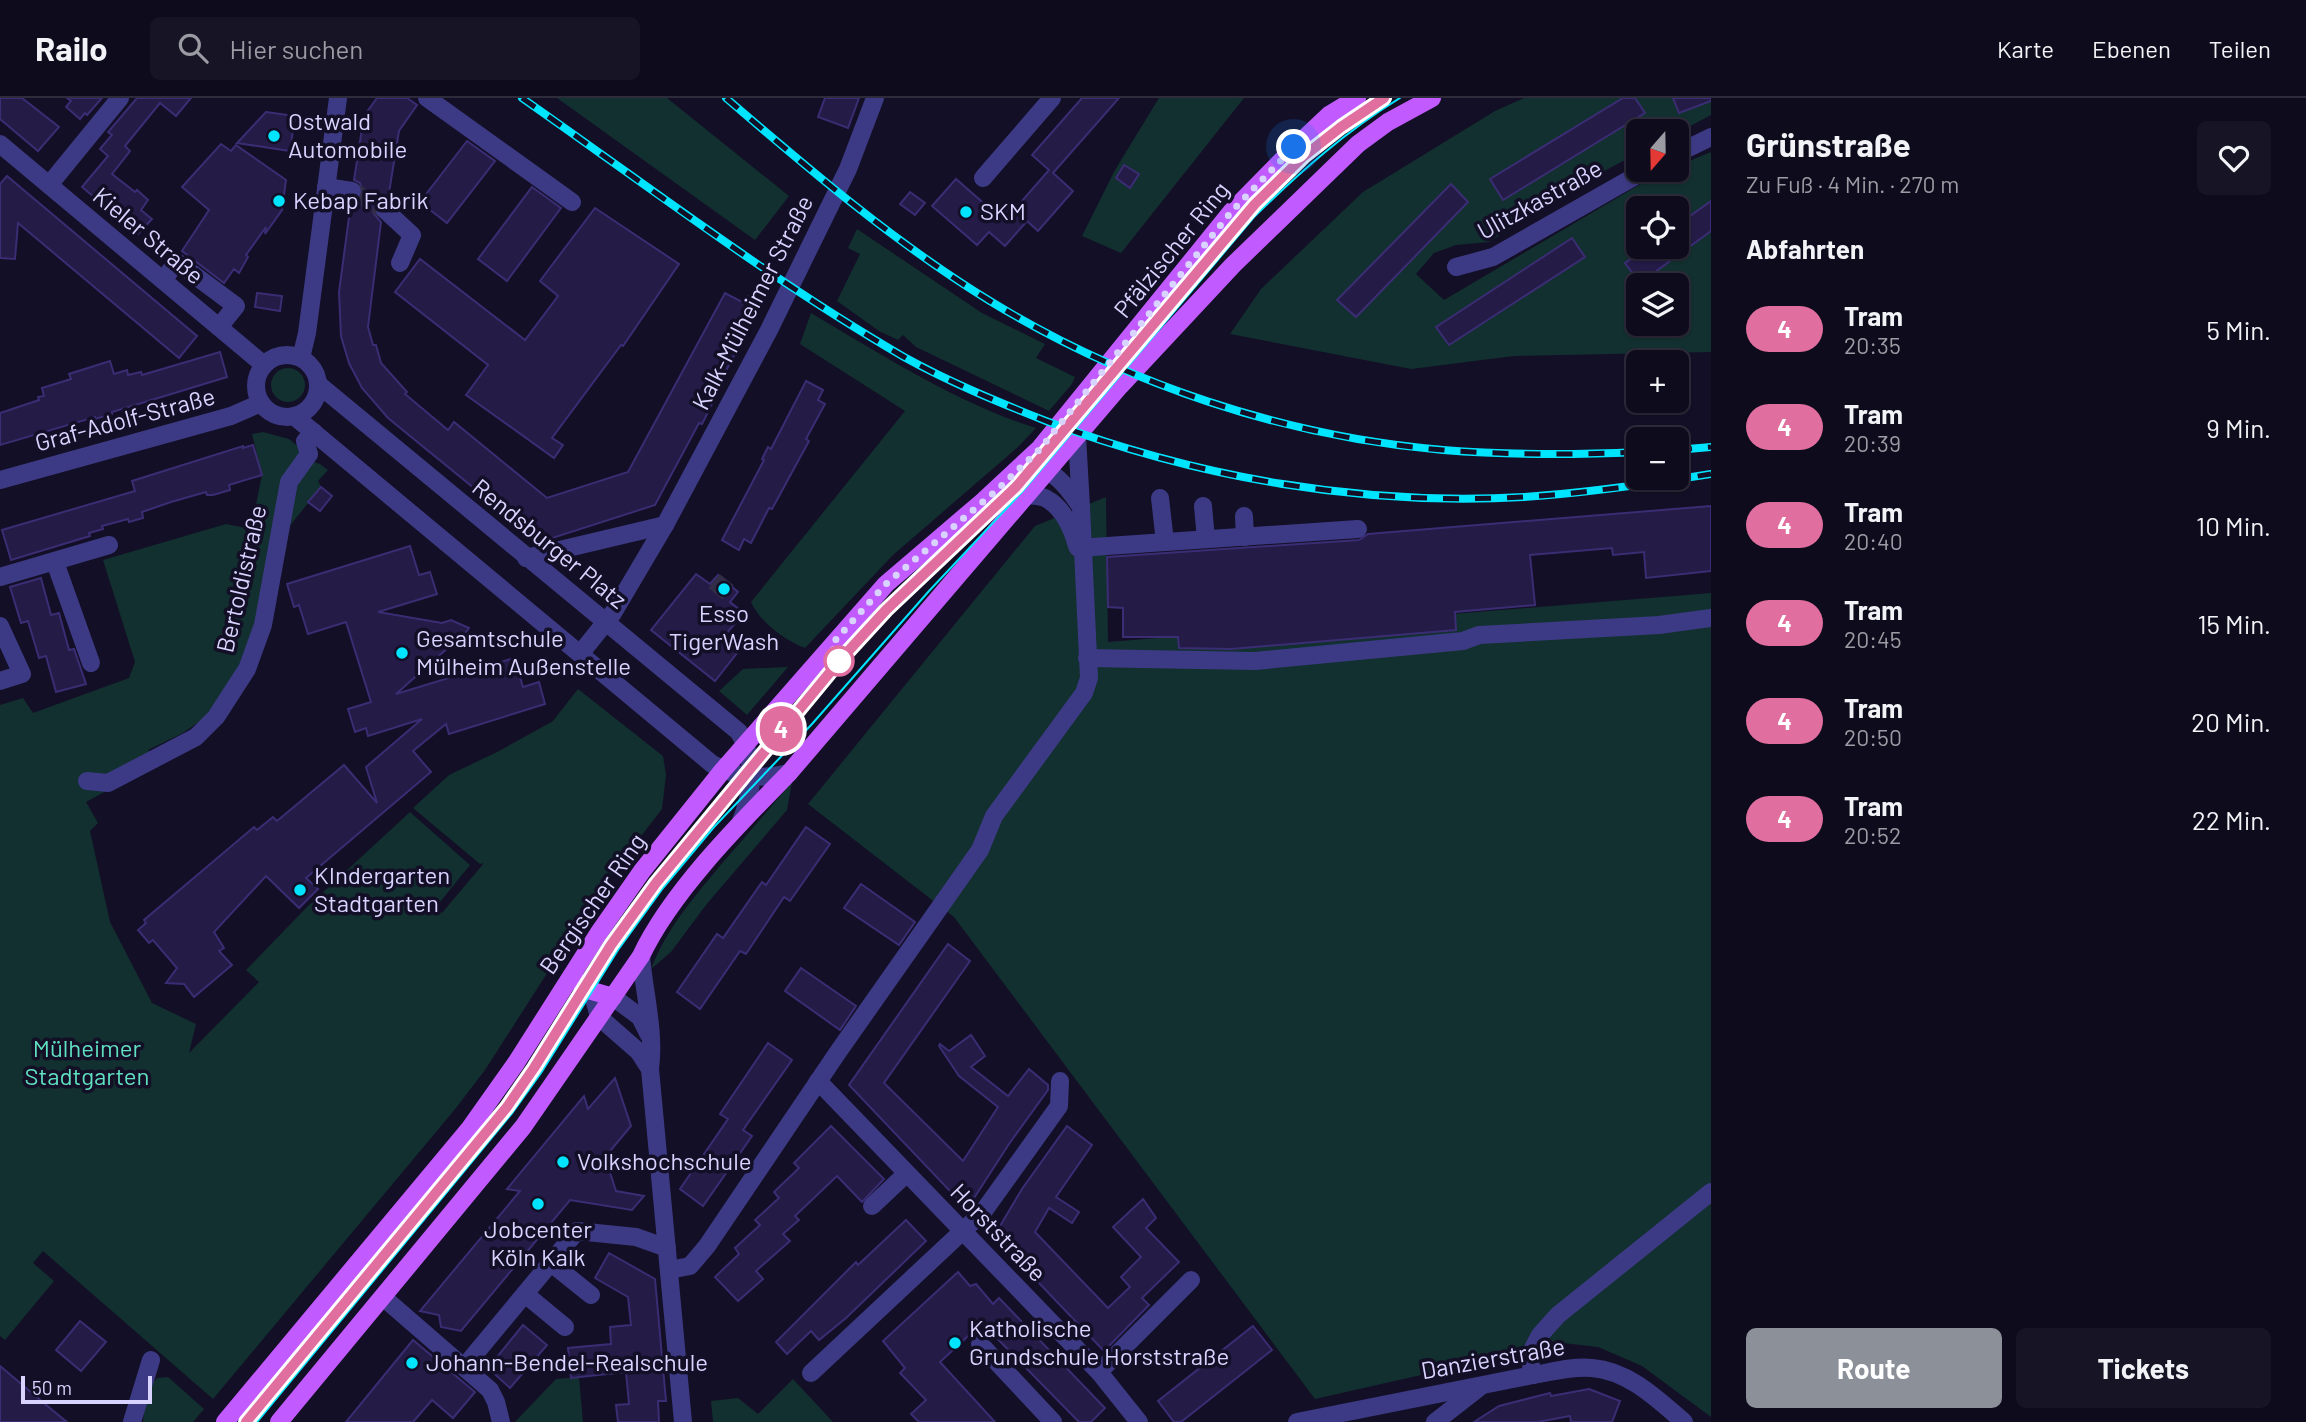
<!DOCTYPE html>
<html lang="de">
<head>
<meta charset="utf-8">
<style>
	:root { --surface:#0e0b1c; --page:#171425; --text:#f1f3f6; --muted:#9b9ba3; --line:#2e2b3b; --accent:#8c9099 }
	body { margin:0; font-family:Barlow,sans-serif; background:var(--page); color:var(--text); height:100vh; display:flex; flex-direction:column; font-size:26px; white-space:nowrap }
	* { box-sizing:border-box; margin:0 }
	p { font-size:23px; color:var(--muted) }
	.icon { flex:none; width:38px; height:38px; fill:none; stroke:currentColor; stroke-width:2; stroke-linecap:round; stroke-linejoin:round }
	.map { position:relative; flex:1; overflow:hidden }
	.details { display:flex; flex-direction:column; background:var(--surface); width:595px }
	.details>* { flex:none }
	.badge { padding:0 14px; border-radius:23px; font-size:24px; line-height:46px }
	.needle { width:46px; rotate:200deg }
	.controls { position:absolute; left:1626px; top:21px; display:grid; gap:14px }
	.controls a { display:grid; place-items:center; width:63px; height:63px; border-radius:10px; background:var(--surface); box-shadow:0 2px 5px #0004,0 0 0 2px var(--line); font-size:35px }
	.scale { position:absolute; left:21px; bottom:18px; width:131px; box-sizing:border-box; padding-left:7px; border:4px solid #d9d4ff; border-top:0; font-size:19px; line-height:24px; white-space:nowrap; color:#d9d4ff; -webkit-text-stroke:5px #130f26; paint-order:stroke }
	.you { position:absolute; width:35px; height:35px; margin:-18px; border:5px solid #fff; border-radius:50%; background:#1a73e8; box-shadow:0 0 0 10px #1a73e833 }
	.map>.badge { position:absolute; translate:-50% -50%; box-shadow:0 0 0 4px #fff }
	h2 { padding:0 35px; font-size:26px; line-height:63px }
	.round { display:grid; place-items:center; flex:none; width:74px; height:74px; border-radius:10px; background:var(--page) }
	.head { display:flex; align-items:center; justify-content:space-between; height:119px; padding:0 35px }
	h1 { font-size:33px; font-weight:700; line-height:52px }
	.button { display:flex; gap:14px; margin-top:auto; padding:14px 35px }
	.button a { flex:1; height:80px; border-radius:10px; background:var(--accent); color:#fff; font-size:28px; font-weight:700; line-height:80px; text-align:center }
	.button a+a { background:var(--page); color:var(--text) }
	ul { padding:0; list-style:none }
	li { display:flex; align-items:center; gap:21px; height:98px; padding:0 35px }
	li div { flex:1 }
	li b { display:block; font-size:26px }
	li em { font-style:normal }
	li .badge { min-width:77px; font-weight:700; text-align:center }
	header { display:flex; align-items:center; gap:42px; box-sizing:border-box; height:98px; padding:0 35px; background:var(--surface); border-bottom:2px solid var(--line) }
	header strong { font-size:33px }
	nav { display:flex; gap:38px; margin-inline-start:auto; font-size:24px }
	.search { width:490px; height:63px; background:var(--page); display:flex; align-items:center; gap:18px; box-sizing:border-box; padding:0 24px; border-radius:10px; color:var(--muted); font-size:26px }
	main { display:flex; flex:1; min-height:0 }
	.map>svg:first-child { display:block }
	.green { fill:#12302f; fill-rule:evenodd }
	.building { fill:#241b47; stroke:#3b2d73; stroke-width:2 }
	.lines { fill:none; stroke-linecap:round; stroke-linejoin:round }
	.minor-tunnel { stroke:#312d47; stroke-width:18; stroke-dasharray:18 9; stroke-linecap:butt }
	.minor { stroke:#3d3a85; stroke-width:18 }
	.major { stroke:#c25bff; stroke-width:18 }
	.tram { stroke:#00e5ff; stroke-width:2 }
	.rail-casing { stroke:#00e5ff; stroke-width:8 }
	.rail { stroke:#130f26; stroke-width:5; stroke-dasharray:16; stroke-linecap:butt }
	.line-casing { stroke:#fff; stroke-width:16 }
	.line { stroke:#e06e9f; stroke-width:10 }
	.walk { stroke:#d9d4ff; stroke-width:7; stroke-dasharray:0 12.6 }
	.poi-dot { fill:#00e5ff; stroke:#130f26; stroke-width:2.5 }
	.stop-dot { fill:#fff; stroke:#e06e9f; stroke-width:3.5 }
	.labels { text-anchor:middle; stroke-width:7; stroke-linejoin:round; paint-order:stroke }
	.poi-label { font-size:24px; fill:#d9d4ff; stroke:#130f26; text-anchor:start }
	.street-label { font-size:24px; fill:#d9d4ff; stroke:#130f26 }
	.park-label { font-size:24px; fill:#5fe0c0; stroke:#130f26 }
</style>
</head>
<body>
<header>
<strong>Railo</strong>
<div class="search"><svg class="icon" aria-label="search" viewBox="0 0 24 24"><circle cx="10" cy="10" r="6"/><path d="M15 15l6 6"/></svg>Hier suchen</div>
<nav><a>Karte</a><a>Ebenen</a><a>Teilen</a></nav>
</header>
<main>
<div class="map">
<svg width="1711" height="1324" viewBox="0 0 1711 1324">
	<rect width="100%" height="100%" fill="#130f26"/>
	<g class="green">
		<polygon points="557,0 667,0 789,98 755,142"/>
		<polygon points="1159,0 1244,0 1121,155 1082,138 1115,72"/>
		<path d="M1524,0H1711V17L1677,35L1638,33V55L1584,84L1489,144L1456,147L1434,155L1416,176L1444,202L1656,77L1669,72H1676L1677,68L1711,54V254L1514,258L1411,271L1230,236L1261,191L1363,94L1495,13ZM1638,110H1676V149H1638ZM1638,187H1676V226H1638Z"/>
		<polygon points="857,131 982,215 1045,246 1036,260 1075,279 1072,286 1049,313 916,249 903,237 898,242 879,233 837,203 860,156 848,150"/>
		<path d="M811,215C880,256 959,306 1036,330L1018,349L893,457L805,550C784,542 760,524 751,504L905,313L800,246Z"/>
		<circle cx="288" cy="287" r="17"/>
		<polygon points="263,334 289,341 300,350 301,354 255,528 238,569 208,618 181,636 148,652 162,663 86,704 98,725 90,733 110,824 152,905 196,926 189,955 259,884 246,872 306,810 410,714 470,767 436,809 434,808 442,815 484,765 480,766 413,710 449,677 499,653 553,623 578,591 663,658 666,677 662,711 605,785 485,972 456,1010 213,1301 43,1153 33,1165 54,1183 5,1242 0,1238 0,607 23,600 33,615 129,580 135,564 103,462 226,426 251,431 262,377 252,336"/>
		<path d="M314,364L320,366L328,372L318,383L321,389L288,430C291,408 293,377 314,364Z"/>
		<polygon points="1106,399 1108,544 1711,495 1711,1319 1642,1268 1598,1249 1563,1245 1315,1301 954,819 808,706 1035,428"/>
		<polygon points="788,569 747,617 719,593 743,571"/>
		<path d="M792,684L787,712L706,807L671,854L651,871C667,829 696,797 724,763C747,737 769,711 792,684Z"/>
		<polygon points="168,1279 204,1311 193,1324 143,1324 146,1292 157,1280"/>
		<polygon points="579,1279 583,1324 515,1324 556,1281"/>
		<polygon points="793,1281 833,1324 713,1324 711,1303 738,1300 758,1316"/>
	</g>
	<g class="building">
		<polygon points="0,0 22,0 59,29 38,53 0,21"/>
		<polygon points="67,0 102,0 87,17 85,15 80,21 66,9 71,3"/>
		<polygon points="137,0 191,0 176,18 160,5 125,48 130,53 112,76 135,94 137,92 148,102 141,112 152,121 138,136 82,89 108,58 100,51 112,37 108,34"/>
		<polygon points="377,0 407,0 417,7 399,33 388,101 377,104 374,110 374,116 381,124 368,229 373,247 376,247 381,265 407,294 405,296 448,332 454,324 547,400 628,374 725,195 744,205 748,198 762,205 709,305 712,306 702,326 699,325 655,407 540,444 388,320 362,290 349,265 341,238 339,194 351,104 360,101 363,94 360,85 354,82 364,18"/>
		<polygon points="825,0 859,0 848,30 818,19"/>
		<polygon points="1082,0 1119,0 1053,75 1073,93 1038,133 1027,123 1005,148 989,134 977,147 932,108 956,81 996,116 1006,105 1014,112 1049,72 1032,57"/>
		<polygon points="1623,0 1635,0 1645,15 1503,102 1490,81"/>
		<polygon points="1673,0 1711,0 1711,3 1679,15"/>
		<polygon points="266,14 295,18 290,53 237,45"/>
		<polygon points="467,43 495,63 447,125 420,104"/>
		<polygon points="221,46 231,53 236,47 286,82 282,112 265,136 266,129 246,157 248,159 239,175 234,171 224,185 182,153 209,112 182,89"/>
		<polygon points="1124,67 1139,76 1130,90 1116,80"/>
		<polygon points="7,78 197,238 179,260 18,125 15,161 0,160 0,86"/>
		<polygon points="1451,86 1468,104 1356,219 1337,202"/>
		<polygon points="532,89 561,110 507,183 478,161"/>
		<polygon points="910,94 925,105 915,117 900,106"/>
		<polygon points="1711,103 1711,133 1640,185 1625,165 1648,149 1676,149 1676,128"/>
		<polygon points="595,110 679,166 623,248 621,247 552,340 563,347 554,360 466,297 488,267 395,194 420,161 525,242 558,198 540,183"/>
		<polygon points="1572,140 1585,159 1449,247 1436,229"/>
		<polygon points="257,195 282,198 280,213 255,209"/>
		<polygon points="220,254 227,279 112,314 112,316 95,321 95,319 0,347 0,315 39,302 38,299 44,298 42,290 71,281 69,276 110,263 114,276 127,272 128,277 141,274 142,277"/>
		<polygon points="806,283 823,292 818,302 825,306 806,341 809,343 772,411 769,410 751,445 744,441 739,452 722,442 764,362 762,361 768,349 771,351"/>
		<polygon points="253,347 262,377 229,387 230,392 213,397 207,397 206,394 171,404 142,414 143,420 129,424 128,421 102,428 103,431 89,435 90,438 11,462 2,432 135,393 132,383 243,348 243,350"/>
		<polygon points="321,389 332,398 320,413 308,404"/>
		<polygon points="1711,408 1711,473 1646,480 1644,454 1613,457 1612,450 1530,457 1535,507 1455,514 1456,532 1231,551 1179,550 1178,539 1123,539 1123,510 1108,509 1107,459 1359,442 1368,436"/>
		<polygon points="410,448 419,477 430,474 437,496 378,514 442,525 451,522 469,530 458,546 450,548 396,596 514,560 523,589 539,584 545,606 449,636 446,626 413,653 431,674 306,780 318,791 299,810 266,778 214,834 224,850 219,853 232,867 194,899 184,886 166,885 177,870 153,842 149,845 138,832 146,825 144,822 254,729 257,732 273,719 277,723 344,667 377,705 366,669 422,621 368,638 366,630 355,634 348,611 371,604 346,524 308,536 299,507 294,509 287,486"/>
		<polygon points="696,476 710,486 718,477 738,494 730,504 744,515 725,537 741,550 715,583 651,532"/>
		<polygon points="41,480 51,517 59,515 69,552 74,551 86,586 56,594 46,558 39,560 28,523 21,525 10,489"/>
		<polygon points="806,729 830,746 790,803 784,799 746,856 740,853 700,911 677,894 717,836 723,840 762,784 766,787"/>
		<polygon points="861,786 915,824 899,847 844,810"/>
		<polygon points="948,846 970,863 884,985 963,1063 998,1009 959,978 939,948 940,946 949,953 971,937 985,958 971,969 1008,998 1029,971 1048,987 1048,992 1009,1046 967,1111 849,987"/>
		<polygon points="801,870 856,908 840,932 785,893"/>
		<polygon points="768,945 792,962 743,1032 752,1038 703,1108 680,1091 728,1021 720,1016"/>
		<polygon points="615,980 631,1028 605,1059 616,1093 644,1098 632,1112 570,1102 461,1233 441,1229 439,1217 420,1213 520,1093 507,1091 584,998 588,1011"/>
		<polygon points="831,1028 884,1081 862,1104 837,1078 795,1118 799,1122 783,1136 790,1143 756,1173 763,1181 738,1203 715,1179 739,1156 735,1150 760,1127 755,1122 779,1100 774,1094 799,1070 794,1065"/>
		<polygon points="1067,1028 1092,1047 1056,1099 1079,1114 1072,1125 1049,1110 1035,1134 1108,1210 1130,1189 1121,1179 1141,1159 1113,1129 1143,1101 1156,1120 1146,1130 1179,1164 1142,1200 1149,1207 1104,1253 994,1138 1022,1091"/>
		<polygon points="906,1122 926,1143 846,1220 819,1242 811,1233 787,1256 776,1244 856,1164 858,1167"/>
		<polygon points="609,1155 655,1181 666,1303 658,1303 659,1324 618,1324 616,1307 629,1306 626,1274 571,1280 568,1250 611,1246 610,1229 631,1227 628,1199 595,1180"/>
		<polygon points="958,1174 970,1188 976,1186 993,1206 999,1200 1105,1310 1091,1324 1079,1324 982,1225 940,1264 995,1324 919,1324 911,1316 926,1302 900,1275 905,1270 883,1243"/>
		<polygon points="80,1223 106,1244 81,1273 56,1252"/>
		<polygon points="523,1227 547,1247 510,1290 488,1270"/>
		<polygon points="1253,1228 1272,1252 1181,1324 1174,1324 1158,1303"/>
		<polygon points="413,1242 475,1294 453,1320 432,1302 413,1324 346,1324"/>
		<polygon points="0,1268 51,1311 67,1324 0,1324"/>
		<polygon points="1589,1291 1620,1303 1612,1324 1571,1324 1570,1318 1538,1324 1474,1324 1499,1308 1550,1295 1551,1298"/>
	</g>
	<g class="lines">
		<g class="minor-tunnel">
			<polyline points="352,93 385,112"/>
			<polyline points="714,483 734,499"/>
		</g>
		<g class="minor">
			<polyline points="427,0 572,104"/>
			<polyline points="0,46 264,267"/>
			<polyline points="1676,56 1711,39"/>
			<polyline points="983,80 1052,0"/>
			<polyline points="49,87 120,0"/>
			<polyline points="326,89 352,93"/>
			<polyline points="385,112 412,137 400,165"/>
			<polyline points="1456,169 1493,159 1646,72"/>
			<polyline points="163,182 177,164 236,208 219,229"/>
			<circle cx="287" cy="288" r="31"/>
			<polyline points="301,260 307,235 338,0"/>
			<path d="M318,286L739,634C757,666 753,693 740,726"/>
			<path d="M294,318L712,666C736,679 763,682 789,675"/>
			<polyline points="1077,338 1081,409"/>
			<polyline points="0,382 231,318 261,305"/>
			<path d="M1028,397C1033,398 1041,398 1045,400C1063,409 1072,430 1077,448"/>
			<polyline points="1160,400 1165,444"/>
			<polyline points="1203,408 1206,441"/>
			<polyline points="1244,418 1245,439"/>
			<polyline points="1078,450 1358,431"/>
			<polyline points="526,460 665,427"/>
			<polyline points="55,464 91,565"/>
			<polyline points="0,479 109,447"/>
			<polyline points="0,528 22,576 0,583"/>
			<polyline points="580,556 613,515 665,427 769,232 848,71 875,0"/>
			<polyline points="1087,560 1255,563 1463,543 1479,537 1659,527 1711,520"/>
			<polyline points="87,683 108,685 196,639 216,619 247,571 263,527 289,384 309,356 305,343 314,334"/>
			<path d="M641,858C644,895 655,933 650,971L683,1324"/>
			<polyline points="592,893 599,919 639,954 650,971"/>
			<polyline points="613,899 640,919 649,937"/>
			<polyline points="818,983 1099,1274 1139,1324"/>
			<polyline points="872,1108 906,1076"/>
			<polyline points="551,1165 591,1197"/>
			<path d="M669,1172L690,1168L707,1148L838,954L980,752L994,718L1084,595L1089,580L1081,409C1067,388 1052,368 1025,367"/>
			<polyline points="525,1196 565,1229"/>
			<polyline points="384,1200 490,1292 496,1304 501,1324"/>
			<polyline points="980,1246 1053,1324"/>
			<polyline points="465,1268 577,1133 636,1139 667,1150"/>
			<polyline points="1099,1274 1191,1182"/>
			<polyline points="811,1275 983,1114 1059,1008 1060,983"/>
			<polyline points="1533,1277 1529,1258 1540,1237 1558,1217 1711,1094"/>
			<polyline points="132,1324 151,1262"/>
			<path d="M1297,1324L1533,1277C1552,1274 1572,1268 1592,1270C1629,1273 1657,1301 1684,1324"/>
			<polyline points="1435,1324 1480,1289"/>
		</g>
		<g class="major">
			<polyline points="571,879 592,893 613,899"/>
			<polyline points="225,1324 470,1030 516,965 598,836 642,773 723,672 886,486 982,404 1040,350 1232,113 1295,49 1329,17 1357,0"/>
			<path d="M279,1324L523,1029L641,858C671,794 740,725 789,675L1120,288L1233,167L1358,46L1388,24L1432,0"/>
		</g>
		<g class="tram">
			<polyline points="709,721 841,561 886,512 985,420"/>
			<path d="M257,1324L513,1014L541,975L618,852L663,790L714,729L812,626L929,493L1022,394L1254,119C1301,73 1345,34 1400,0"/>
		</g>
		<defs>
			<g id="rail">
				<path d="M522,0C648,88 771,182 904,259C949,284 998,304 1046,323C1198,380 1361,408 1524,399C1587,395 1649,386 1711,376"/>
				<path d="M726,0C810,72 895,145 990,203C1124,285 1285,339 1443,352C1508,357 1573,357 1638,354"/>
				<polyline points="1676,352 1711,349"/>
			</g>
		</defs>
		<use href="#rail" class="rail-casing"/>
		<use href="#rail" class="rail"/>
	</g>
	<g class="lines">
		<defs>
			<polyline id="line" points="246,1324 507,1009 534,970 611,847 656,785 841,561 886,512 1016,389 1255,106 1304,58 1341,29 1384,0"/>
		</defs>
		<use href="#line" class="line-casing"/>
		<use href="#line" class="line"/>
		<polyline class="walk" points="839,563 831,547 886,486 997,392 1040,351 1232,113 1294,49"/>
	</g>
	<g class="poi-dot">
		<circle cx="274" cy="38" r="7"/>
		<circle cx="279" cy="103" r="7"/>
		<circle cx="966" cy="114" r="7"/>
		<circle cx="724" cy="491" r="7"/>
		<circle cx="402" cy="555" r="7"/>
		<circle cx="300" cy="792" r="7"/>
		<circle cx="563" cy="1064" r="7"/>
		<circle cx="538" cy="1106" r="7"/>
		<circle cx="955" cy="1245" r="7"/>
		<circle cx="412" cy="1265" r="7"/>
	</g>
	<circle class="stop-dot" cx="839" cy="563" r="14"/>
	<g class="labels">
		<g class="poi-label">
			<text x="288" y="32">Ostwald<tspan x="288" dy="28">Automobile</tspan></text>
			<text x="293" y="111">Kebap Fabrik</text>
			<text x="980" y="122">SKM</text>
			<text x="724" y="524" text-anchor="middle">Esso<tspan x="724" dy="28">TigerWash</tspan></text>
			<text x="416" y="549">Gesamtschule<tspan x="416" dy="28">Mülheim Außenstelle</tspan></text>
			<text x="314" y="786">KIndergarten<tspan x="314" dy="28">Stadtgarten</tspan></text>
			<text x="577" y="1072">Volkshochschule</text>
			<text x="538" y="1140" text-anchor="middle">Jobcenter<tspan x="538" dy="28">Köln Kalk</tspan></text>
			<text x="969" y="1239">Katholische<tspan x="969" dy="28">Grundschule Horststraße</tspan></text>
			<text x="426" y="1273">Johann-Bendel-Realschule</text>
		</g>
		<g class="street-label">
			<text transform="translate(1540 102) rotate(-29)" y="8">Ulitzkastraße</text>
			<text transform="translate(148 138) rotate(40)" y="8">Kieler Straße</text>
			<text transform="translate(1172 152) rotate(-51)" y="8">Pfälzischer Ring</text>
			<text transform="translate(753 205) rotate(-63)" y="8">Kalk-Mülheimer Straße</text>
			<text transform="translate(125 322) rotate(-15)" y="8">Graf-Adolf-Straße</text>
			<text transform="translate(549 446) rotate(39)" y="8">Rendsburger Platz</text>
			<text transform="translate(242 481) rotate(-77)" y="8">Bertoldistraße</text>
			<text transform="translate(593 806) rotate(-55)" y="8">Bergischer Ring</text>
			<text transform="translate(998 1135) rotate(46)" y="8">Horststraße</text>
			<text transform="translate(1493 1261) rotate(-10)" y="8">Danzierstraße</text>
		</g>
		<g class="park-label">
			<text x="87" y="959">Mülheimer<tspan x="87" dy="28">Stadtgarten</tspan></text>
		</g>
	</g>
</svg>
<div class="controls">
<a><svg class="needle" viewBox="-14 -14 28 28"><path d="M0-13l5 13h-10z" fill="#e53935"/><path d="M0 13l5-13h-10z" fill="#9b9ba3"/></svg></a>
<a><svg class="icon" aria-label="locate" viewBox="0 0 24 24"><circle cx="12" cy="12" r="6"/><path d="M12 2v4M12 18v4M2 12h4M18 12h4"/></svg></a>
<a><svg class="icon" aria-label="layers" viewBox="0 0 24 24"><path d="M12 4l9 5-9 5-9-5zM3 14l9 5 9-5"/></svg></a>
<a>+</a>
<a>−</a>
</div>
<div class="scale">50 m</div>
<div class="you" style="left:1294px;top:49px"></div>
<b class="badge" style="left:781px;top:631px;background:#e06e9f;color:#fff">4</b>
</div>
<section class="details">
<div class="head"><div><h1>Grünstraße</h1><p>Zu Fuß · 4 Min. · 270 m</p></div><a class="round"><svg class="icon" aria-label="heart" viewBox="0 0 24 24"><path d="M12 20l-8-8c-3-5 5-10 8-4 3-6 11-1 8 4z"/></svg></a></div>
<h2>Abfahrten</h2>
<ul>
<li><span class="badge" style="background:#e06e9f;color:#fff">4</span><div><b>Tram</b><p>20:35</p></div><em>5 Min.</em></li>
<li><span class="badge" style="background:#e06e9f;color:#fff">4</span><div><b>Tram</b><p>20:39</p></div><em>9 Min.</em></li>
<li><span class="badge" style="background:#e06e9f;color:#fff">4</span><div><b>Tram</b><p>20:40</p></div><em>10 Min.</em></li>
<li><span class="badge" style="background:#e06e9f;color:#fff">4</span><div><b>Tram</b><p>20:45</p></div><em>15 Min.</em></li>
<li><span class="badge" style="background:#e06e9f;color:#fff">4</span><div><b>Tram</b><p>20:50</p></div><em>20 Min.</em></li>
<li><span class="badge" style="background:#e06e9f;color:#fff">4</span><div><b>Tram</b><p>20:52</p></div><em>22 Min.</em></li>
</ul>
<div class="button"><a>Route</a><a>Tickets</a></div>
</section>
</main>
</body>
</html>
